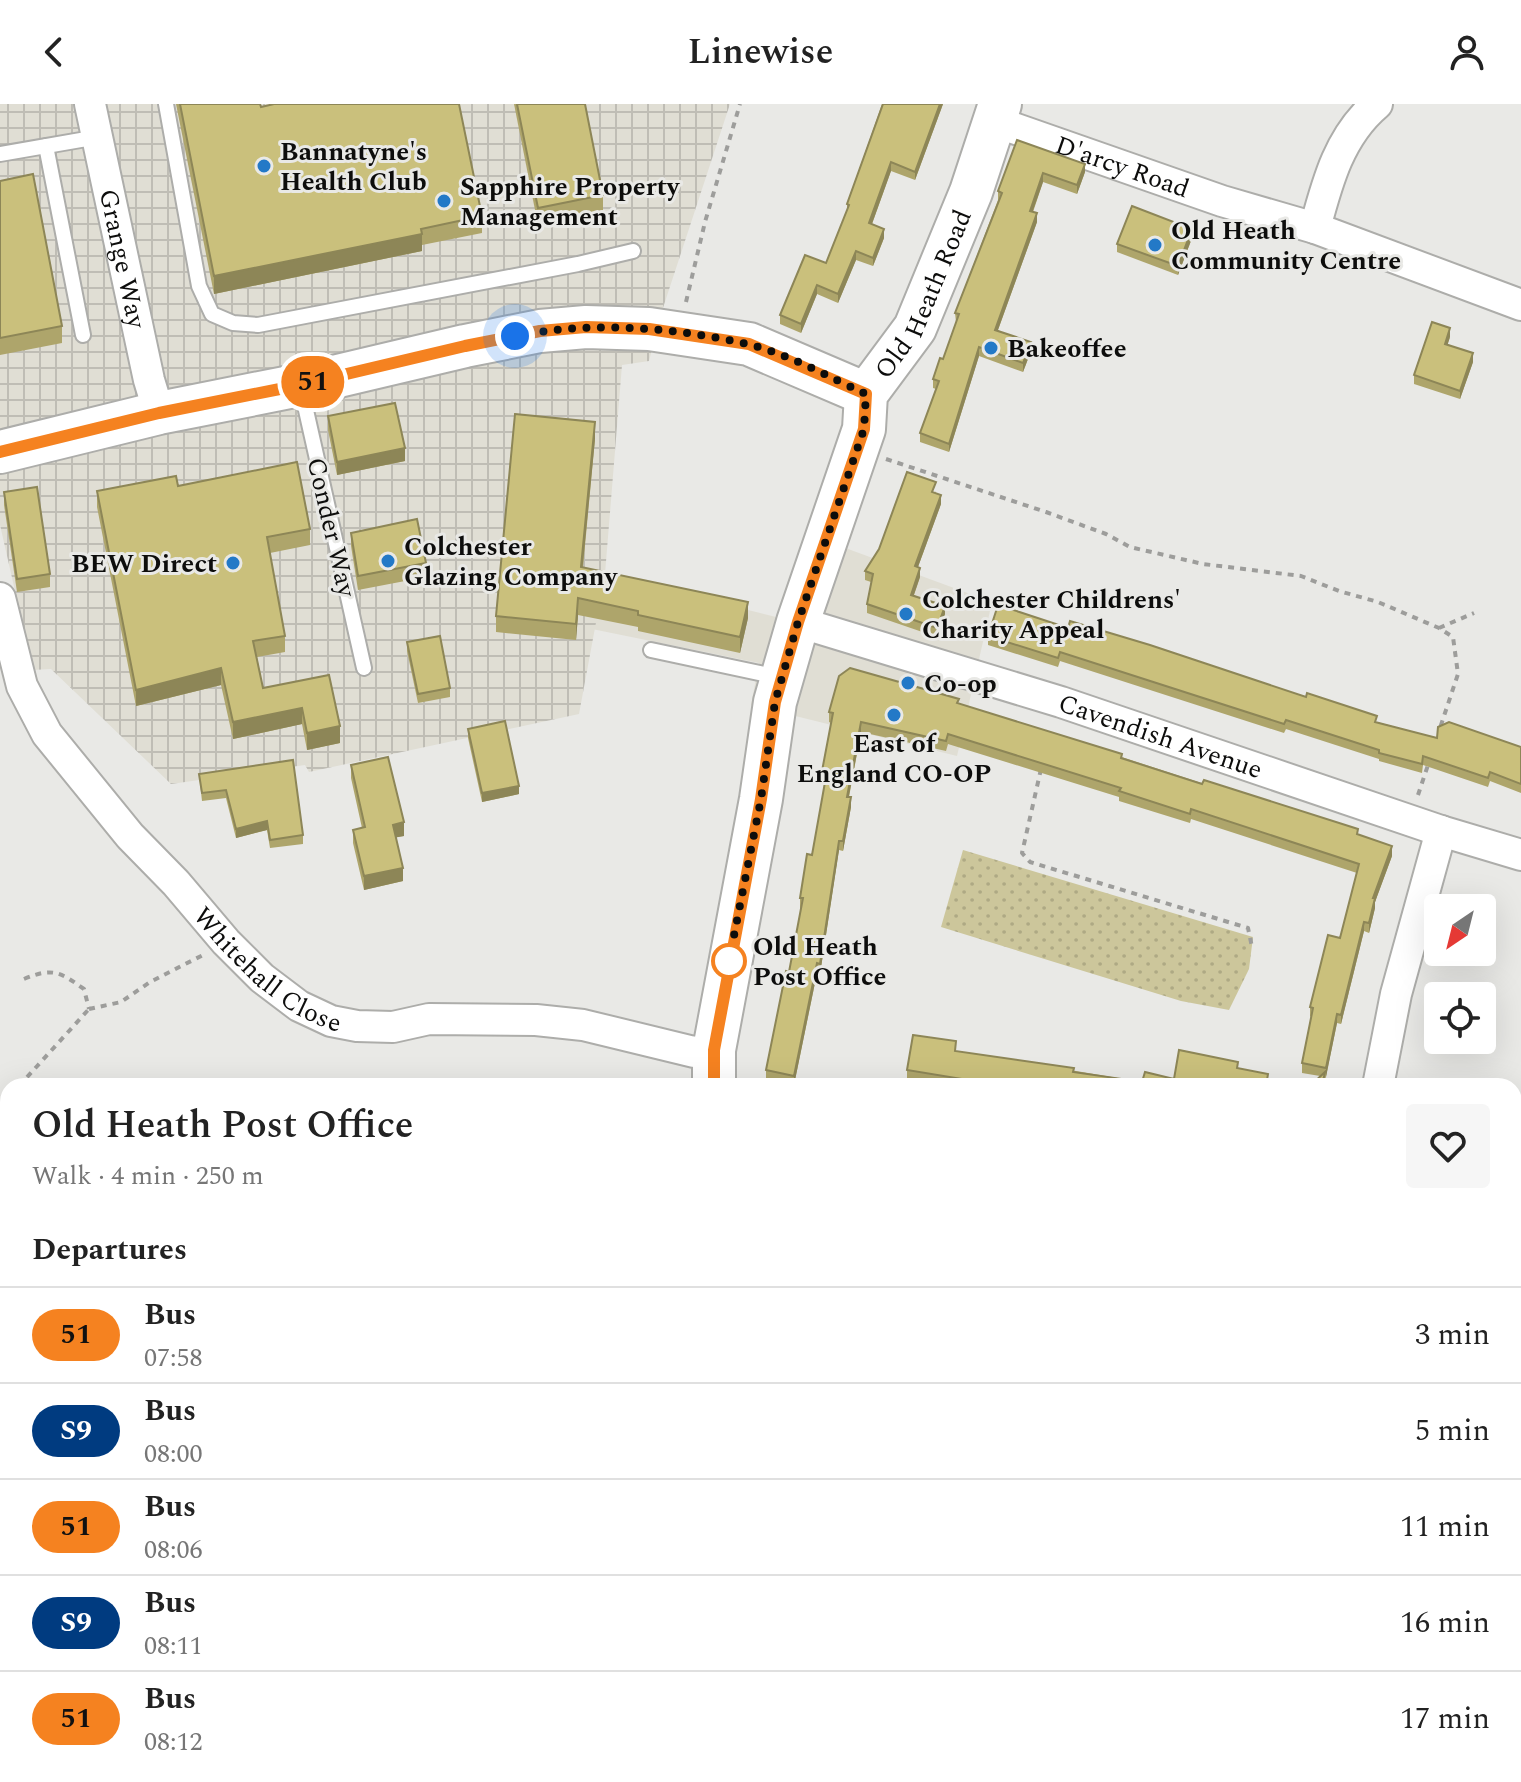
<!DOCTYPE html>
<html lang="en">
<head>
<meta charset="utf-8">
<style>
	:root { --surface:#fff; --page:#f6f6f6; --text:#222; --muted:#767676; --line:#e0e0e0 }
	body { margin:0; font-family:Spectral,serif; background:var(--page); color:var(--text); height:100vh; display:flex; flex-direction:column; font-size:30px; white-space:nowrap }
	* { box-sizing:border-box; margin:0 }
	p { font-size:26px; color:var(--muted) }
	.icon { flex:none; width:44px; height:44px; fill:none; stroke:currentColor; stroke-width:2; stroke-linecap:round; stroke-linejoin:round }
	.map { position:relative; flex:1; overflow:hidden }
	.details { position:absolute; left:0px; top:974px; width:1522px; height:704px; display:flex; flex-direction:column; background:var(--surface); border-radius:24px 24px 0 0; box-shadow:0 8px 32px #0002 }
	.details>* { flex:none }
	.badge { padding:0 16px; border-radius:26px; font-size:28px; line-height:52px }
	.needle { width:52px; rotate:215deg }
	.fabs { position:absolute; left:1424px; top:790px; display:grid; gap:16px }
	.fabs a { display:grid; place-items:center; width:72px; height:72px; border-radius:8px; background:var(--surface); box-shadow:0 8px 32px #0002; font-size:40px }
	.you { position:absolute; width:40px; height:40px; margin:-20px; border:6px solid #fff; border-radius:50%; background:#1a73e8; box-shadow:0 0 0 12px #1a73e833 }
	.map>.badge { position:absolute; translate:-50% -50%; box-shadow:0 0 0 4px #fff }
	h2 { padding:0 32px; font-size:30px; line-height:72px }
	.round { display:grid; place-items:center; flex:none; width:84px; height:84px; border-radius:8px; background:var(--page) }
	.head { display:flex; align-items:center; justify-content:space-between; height:136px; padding:0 32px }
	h1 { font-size:38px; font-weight:600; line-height:60px }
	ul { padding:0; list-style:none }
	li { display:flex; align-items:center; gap:24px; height:96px; padding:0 32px; border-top:2px solid var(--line) }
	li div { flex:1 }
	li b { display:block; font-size:30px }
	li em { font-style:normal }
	li .badge { min-width:88px; font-weight:700; text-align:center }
	header { display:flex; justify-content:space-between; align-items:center; height:104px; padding:0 32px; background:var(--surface); font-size:36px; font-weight:600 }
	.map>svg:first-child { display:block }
	.built { fill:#e0ded4 }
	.industrial { fill:url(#industrial-grid) }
	.forest { fill:url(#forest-crowns) }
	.garden { fill:url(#garden-dots) }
	.water { fill:url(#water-waves) }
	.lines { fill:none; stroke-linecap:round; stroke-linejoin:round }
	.lane-casing { stroke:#adadaa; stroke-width:18 }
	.street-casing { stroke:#adadaa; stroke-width:34 }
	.secondary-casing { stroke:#adadaa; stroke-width:46 }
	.path { stroke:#9d9d9b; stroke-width:4; stroke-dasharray:6 6; stroke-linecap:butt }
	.lane { stroke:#fff; stroke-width:14 }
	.street { stroke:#fff; stroke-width:30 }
	.secondary { stroke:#fff; stroke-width:42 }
	.wall { fill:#aea56b }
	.shaded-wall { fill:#8d8657 }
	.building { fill:#cac07c; stroke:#8d8657; stroke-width:2 }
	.line-casing { stroke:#fff; stroke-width:18 }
	.line { stroke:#f58220; stroke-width:12 }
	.walk { stroke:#0d0d0c; stroke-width:8; stroke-dasharray:0 14.4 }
	.poi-dot { fill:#2379c7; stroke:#e9e9e6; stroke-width:3 }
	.stop-dot { fill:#fff; stroke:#f58220; stroke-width:4 }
	.labels { text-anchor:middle; stroke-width:6; stroke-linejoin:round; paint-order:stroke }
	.poi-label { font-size:26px; font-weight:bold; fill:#0d0d0c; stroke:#e9e9e6; text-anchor:start }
	.street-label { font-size:26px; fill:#0d0d0c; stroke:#e9e9e6 }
	.stop-label { font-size:26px; font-weight:bold; fill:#0d0d0c; stroke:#e9e9e6; text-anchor:start }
</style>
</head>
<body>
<header><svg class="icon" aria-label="back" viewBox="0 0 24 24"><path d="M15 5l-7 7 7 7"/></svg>Linewise<svg class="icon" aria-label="person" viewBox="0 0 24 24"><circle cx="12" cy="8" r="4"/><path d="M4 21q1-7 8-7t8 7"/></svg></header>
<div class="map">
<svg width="1521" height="1678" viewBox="0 0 1521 1678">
	<defs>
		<pattern id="industrial-grid" width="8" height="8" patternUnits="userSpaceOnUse" patternTransform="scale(2)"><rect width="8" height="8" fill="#e0ded4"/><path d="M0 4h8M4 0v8" fill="none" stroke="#bfbdb5"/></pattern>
		<pattern id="forest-crowns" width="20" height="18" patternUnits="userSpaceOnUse" patternTransform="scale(2)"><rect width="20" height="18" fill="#ccc69b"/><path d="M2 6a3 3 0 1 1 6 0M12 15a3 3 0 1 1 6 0" fill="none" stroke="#aea984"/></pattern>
		<pattern id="garden-dots" width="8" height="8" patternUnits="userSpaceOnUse" patternTransform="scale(2)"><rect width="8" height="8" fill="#ccc69b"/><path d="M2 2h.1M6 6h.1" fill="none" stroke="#aea984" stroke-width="1.8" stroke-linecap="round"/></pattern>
		<pattern id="water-waves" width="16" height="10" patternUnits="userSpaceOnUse" patternTransform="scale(2)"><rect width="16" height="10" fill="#9b914e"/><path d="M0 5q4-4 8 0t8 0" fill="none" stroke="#7d753f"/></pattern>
	</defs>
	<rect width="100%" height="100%" fill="#e9e9e6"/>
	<polygon class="built" points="840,442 992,498 957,652 751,601 759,559 592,525 605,470 808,521"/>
	<polygon class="industrial" points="0,0 730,0 661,210 649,257 622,261 605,470 579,610 309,668 305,661 171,680 51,565 33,566 0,421"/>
	<polygon class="forest" points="352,1670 508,1670 521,1678 353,1678"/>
	<polygon class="garden" points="963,746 1253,833 1249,865 1229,906 1181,897 941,823"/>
	<polygon class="water" points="64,1670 227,1670 243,1678 79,1678"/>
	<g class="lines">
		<defs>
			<g id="lane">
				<polyline points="166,0 199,182 212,210 233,219 258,221 578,160 633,147"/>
				<polyline points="46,42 83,231"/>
				<polyline points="0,50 98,33"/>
				<polyline points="301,284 364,564"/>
				<polyline points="651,546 778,573"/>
			</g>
			<g id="street">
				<path id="s1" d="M90,0L149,276L159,309"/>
				<path id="s2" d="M996,18L1222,97L1315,124L1521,201"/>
				<path d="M1315,124C1327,79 1339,32 1377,0"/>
				<path id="s3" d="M0,494L22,582L47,630L130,732L176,779L226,838L262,874L299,902L331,917L357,922L393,923L429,915L536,916L583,921L694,948L714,946"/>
				<path id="s4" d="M798,518L1061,598L1441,727L1521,751"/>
				<polyline points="1378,982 1396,890 1441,727"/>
				<polyline points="1380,1670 1399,1678"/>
			</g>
			<g id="secondary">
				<polyline points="0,348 159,309 300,281 465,242 540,227 586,223 649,225 749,240 866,290"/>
				<path id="s5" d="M714,982V946L761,695L775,598L798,518L864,325L866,290L915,224L971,88L1000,0"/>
				<polyline points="784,1670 787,1678"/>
			</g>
		</defs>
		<use href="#lane" class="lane-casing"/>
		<use href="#street" class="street-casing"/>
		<use href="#secondary" class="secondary-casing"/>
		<g class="path">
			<polyline points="686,198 705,118 740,0"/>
			<polyline points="886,355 1046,408 1106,430 1130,443 1203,460 1301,472 1339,487 1378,498 1439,524 1453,533 1458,570 1439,627"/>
			<polyline points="1439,524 1474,509"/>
			<polyline points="1041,665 1022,749 1030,758 1248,824 1252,843"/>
			<polyline points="1418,691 1429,658"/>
			<path d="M24,875C53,863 60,868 84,885L89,905"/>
			<polyline points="89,905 121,898 150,878 203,851"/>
			<polyline points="19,982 89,905"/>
			<polyline points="0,1003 8,994"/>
			<polyline points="0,1337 8,1342"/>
			<polyline points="549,1670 562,1678"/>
		</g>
		<use href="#lane" class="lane"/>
		<use href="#street" class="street"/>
		<use href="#secondary" class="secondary"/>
	</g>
	<g class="wall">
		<polygon points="176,0 260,0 261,3 482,112 482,129 422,141 422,147 214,190"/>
		<polygon points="514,0 585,0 603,91 603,108 538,121"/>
		<polygon points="882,0 943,0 915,76 891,67 872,120 884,134 873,162 856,156 838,199 817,190 801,229 780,220 780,211 826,159 847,107 847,100"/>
		<polygon points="1017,36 1085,68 1077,90 1043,78 1033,108 1037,118 998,226 1031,247 1023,268 979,252 949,348 920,338 920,329 936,285 933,284 933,275 943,255 956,218 955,209 998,96 998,87"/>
		<polygon points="0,77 62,222 62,239 0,251"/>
		<polygon points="1192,134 1178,171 1117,148 1117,140"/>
		<polygon points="1450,233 1447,241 1473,258 1460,295 1414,280 1414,271"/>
		<polygon points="328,312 405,357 337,371 328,326"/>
		<polygon points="595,335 583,463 748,514 740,549 638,527 638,523 578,511 576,536 496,528 496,512"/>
		<polygon points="178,382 310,425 310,441 270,449 285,532 285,548 257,553 263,584 329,571 340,639 307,646 302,620 233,635 221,581 136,602 97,403 97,387"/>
		<polygon points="936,387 935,389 941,400 918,463 920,473 914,491 945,510 937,533 867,509 867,500 871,478 865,476 865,467"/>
		<polygon points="4,388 50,470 50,483 17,488 4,401"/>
		<polygon points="351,429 426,459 426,473 358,486 351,442"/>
		<polygon points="1068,524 1377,618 1437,634 1521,643 1521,689 1490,677 1488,683 1423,661 1422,669 1379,657 1379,655 1286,625 1284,629 1060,557 1058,563 988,541 988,532"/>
		<polygon points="407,538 450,584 450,593 418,599 407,547"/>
		<polygon points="959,600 1358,730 1392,752 1375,798 1375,804 1369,829 1364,827 1341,920 1337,919 1325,977 1320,972 1302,969 1302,959 1311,913 1310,912 1310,903 1340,834 1357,769 1191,715 1190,719 1119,697 1119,693 948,640 946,647 861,628 849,693 851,703 843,747 839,746 820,870 817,869 794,981 766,976 766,966 789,868 801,804 800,804 800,794 812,751 825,677 822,676 822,667 831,619 829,618 829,608"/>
		<polygon points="468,625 519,690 482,698 468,634"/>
		<polygon points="351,661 404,732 396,733 403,777 364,786 353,739 353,726 362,724 351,674"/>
		<polygon points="199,670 303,731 303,740 270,744 267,726 236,734 226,694 202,697"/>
		<polygon points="956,947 1142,978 1238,965 1268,979 1267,982 949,982 907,975 907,966"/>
		<polygon points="849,1670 882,1670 882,1673 850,1678"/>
		<polygon points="1127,1670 1251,1670 1264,1678 1153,1678"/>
	</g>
	<g class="shaded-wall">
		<polygon points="940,0 943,0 915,76 915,68"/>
		<polygon points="891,58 891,67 869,128 869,119"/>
		<polygon points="1085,60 1085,68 1077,90 1077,81"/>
		<polygon points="1043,69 1043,78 1030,115 1030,107"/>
		<polygon points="1037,109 1037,118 995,234 995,226"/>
		<polygon points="884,125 884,134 873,162 873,154"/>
		<polygon points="1192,125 1192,134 1178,171 1178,162"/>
		<polygon points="422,130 422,147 214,190 214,172"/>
		<polygon points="856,147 856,156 838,199 838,190"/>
		<polygon points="817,181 817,190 801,229 801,220"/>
		<polygon points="1450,224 1450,233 1445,249 1445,240"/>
		<polygon points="1031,238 1031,247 1023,268 1023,259"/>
		<polygon points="979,243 979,252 949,348 949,340"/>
		<polygon points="1473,249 1473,258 1460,295 1460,287"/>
		<polygon points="595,318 595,335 581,479 581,463"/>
		<polygon points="405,344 405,357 337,371 337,358"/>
		<polygon points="941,391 941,400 915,471 915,462"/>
		<polygon points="920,464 920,473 911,499 911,491"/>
		<polygon points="578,494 578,511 576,536 576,520"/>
		<polygon points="748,498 748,514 740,549 740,533"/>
		<polygon points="945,502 945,510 937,533 937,524"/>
		<polygon points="221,564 221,581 136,602 136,586"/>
		<polygon points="302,604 302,620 233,635 233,618"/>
		<polygon points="861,618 861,628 847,702 847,693"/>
		<polygon points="340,622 340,639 307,646 307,629"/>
		<polygon points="519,682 519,690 482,698 482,689"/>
		<polygon points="851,693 851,703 843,747 843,737"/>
		<polygon points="267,717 267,726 236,734 236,725"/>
		<polygon points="404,718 404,732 393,734 393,721"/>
		<polygon points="839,737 839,746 820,870 820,860"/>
		<polygon points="1392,742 1392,752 1375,798 1375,804 1369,829 1369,819 1373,794"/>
		<polygon points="403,764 403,777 364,786 364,772"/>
		<polygon points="1364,818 1364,827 1341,920 1341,911"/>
		<polygon points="817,859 817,869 794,981 794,972"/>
		<polygon points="1337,910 1337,919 1326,973 1326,964"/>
	</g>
	<g class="building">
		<polygon points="180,0 260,0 261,3 274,0 459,0 482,112 421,125 422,130 214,172"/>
		<polygon points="517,0 585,0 603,91 538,104"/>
		<polygon points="883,0 940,0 915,68 891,58 869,119 884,125 873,154 856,147 838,190 817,181 801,220 780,211 805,151 826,159 849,101 847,100"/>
		<polygon points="1017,36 1085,60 1077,81 1043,69 1030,107 1037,109 995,226 1031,238 1023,259 979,243 949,340 920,329 939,277 933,275 940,254 943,255 959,210 955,209 1002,89 998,87"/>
		<polygon points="33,70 62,222 0,234 0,77"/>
		<polygon points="1132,102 1192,125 1178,162 1117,140"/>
		<polygon points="1432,218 1450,224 1445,240 1473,249 1460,287 1414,271"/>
		<polygon points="395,299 405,344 337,358 328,312"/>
		<polygon points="515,310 595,318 581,463 748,498 740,533 638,511 638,507 578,494 576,520 496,512"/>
		<polygon points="297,358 310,425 267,433 285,532 253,537 263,584 329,571 340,622 307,629 302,604 233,618 221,564 136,586 97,387 176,372 178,382"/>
		<polygon points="907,368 936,378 932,388 941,391 915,462 920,464 911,491 945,502 937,524 867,500 873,470 865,467 879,445"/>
		<polygon points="37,383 50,470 17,475 4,388"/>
		<polygon points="417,415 426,459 358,472 351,429"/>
		<polygon points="998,501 1068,524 1070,517 1150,541 1306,593 1307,589 1377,612 1375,618 1437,634 1438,623 1449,618 1521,643 1521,680 1490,668 1488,674 1423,652 1422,660 1379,649 1379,646 1286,616 1284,620 1060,548 1058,554 988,532"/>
		<polygon points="440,532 450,584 418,590 407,538"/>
		<polygon points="850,564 959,595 957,599 1122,650 1121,654 1202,680 1204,676 1358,725 1357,730 1392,742 1373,794 1375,794 1369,819 1364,818 1341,911 1337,910 1326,964 1302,959 1313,904 1310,903 1328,831 1340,834 1359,760 1191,705 1190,710 1119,687 1121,684 948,630 946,637 861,618 847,693 851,693 843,737 839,737 820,860 817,859 794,972 766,966 786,867 789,868 803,794 800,794 807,750 812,751 827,667 822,667 833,609 829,608 839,572"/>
		<polygon points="505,617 519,682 482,689 468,625"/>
		<polygon points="388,653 404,718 393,721 403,764 364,772 353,726 365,723 351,661"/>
		<polygon points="293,656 303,731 270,736 267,717 236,725 226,686 202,689 199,670"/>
		<polygon points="913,931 956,937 955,947 1074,964 1073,968 1142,978 1145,968 1174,975 1179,946 1238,958 1237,964 1268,970 1266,982 994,982 967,978 968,976 907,966"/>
		<polygon points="1325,968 1322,982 1310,982"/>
		<polygon points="697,1670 730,1670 732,1678 700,1678"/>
		<polygon points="1155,1670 1251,1670 1264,1674 1263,1678 1180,1678"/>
	</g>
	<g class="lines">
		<defs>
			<polyline id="line" points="0,348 159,309 300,281 465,242 540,227 586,223 649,225 749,240 866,290 864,325 798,518 775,598 761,695 714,946 714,982"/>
		</defs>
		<use href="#line" class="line-casing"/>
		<use href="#line" class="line"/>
		<path class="walk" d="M515,232C591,217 672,223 747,240C786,249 829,273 866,290L864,325L798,518L775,598L761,695L729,857"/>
	</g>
	<g class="poi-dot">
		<circle cx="264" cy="62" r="8"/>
		<circle cx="444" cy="97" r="8"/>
		<circle cx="1155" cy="141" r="8"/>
		<circle cx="991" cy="244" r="8"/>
		<circle cx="388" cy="457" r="8"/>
		<circle cx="233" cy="459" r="8"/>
		<circle cx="906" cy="510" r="8"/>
		<circle cx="908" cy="579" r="8"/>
		<circle cx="894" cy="611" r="8"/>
	</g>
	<circle class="stop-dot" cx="729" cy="857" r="16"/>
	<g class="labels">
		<g class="poi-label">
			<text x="280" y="56">Bannatyne's<tspan x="280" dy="30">Health Club</tspan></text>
			<text x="460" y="91">Sapphire Property<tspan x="460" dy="30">Management</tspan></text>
			<text x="1171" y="135">Old Heath<tspan x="1171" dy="30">Community Centre</tspan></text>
			<text x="1007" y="253">Bakeoffee</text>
			<text x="404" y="451">Colchester<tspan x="404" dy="30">Glazing Company</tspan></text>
			<text x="217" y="468" text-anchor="end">BEW Direct</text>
			<text x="922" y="504">Colchester Childrens'<tspan x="922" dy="30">Charity Appeal</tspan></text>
			<text x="924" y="588">Co-op</text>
			<text x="894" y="648" text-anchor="middle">East of<tspan x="894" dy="30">England CO-OP</tspan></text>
		</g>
		<g class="street-label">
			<text dy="9" stroke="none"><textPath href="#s2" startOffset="134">D'arcy Road</textPath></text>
			<text dy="9" stroke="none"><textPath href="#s1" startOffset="158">Grange Way</textPath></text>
			<text dy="9" stroke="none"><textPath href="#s5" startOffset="828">Old Heath Road</textPath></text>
			<text transform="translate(332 423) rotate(77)" y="9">Conder Way</text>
			<text dy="9" stroke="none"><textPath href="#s4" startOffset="380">Cavendish Avenue</textPath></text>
			<text dy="9" stroke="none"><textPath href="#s3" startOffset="470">Whitehall Close</textPath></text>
		</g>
		<g class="stop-label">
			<text x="753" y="851">Old Heath<tspan x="753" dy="30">Post Office</tspan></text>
		</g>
	</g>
</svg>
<div class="fabs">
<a><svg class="needle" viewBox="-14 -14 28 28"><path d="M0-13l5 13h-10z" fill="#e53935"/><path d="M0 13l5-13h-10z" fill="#767676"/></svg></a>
<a><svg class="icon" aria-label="locate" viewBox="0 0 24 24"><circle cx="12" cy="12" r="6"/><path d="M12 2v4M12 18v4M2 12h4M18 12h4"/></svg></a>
</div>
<div class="you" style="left:515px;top:232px"></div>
<b class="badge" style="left:313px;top:278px;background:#f58220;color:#111">51</b>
<section class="details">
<div class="head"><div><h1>Old Heath Post Office</h1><p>Walk · 4 min · 250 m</p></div><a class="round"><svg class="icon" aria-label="heart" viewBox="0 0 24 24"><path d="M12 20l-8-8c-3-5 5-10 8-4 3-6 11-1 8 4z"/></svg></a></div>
<h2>Departures</h2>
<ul>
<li><span class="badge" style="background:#f58220;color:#111">51</span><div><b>Bus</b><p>07:58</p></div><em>3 min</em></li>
<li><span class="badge" style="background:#003b80;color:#fff">S9</span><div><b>Bus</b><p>08:00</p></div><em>5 min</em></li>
<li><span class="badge" style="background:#f58220;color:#111">51</span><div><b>Bus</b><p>08:06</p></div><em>11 min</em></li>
<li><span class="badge" style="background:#003b80;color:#fff">S9</span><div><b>Bus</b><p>08:11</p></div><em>16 min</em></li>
<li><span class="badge" style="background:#f58220;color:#111">51</span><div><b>Bus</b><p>08:12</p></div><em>17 min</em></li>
</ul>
</section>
</div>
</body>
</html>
